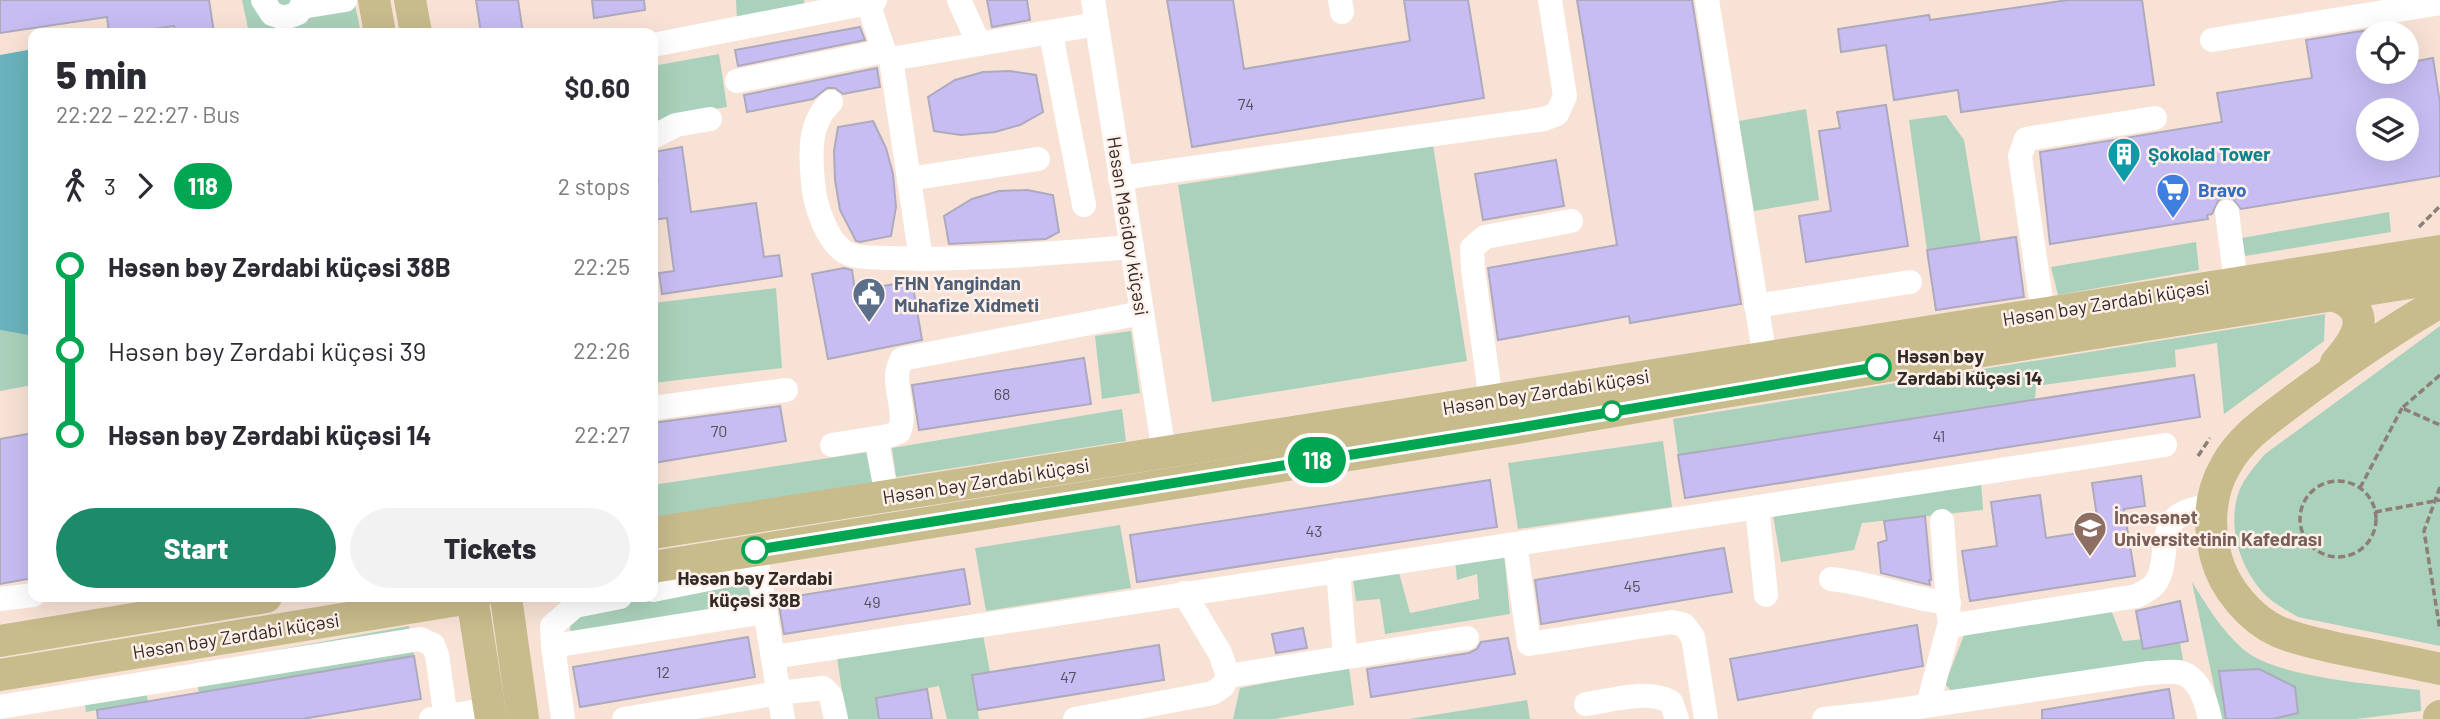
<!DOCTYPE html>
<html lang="en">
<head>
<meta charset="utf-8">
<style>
	:root { --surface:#fff; --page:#f2f2f3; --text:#2b2b33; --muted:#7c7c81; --accent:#1d8b6a }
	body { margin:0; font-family:Barlow,sans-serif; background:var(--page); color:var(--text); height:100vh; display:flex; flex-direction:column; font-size:26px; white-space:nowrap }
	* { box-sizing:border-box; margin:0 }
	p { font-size:23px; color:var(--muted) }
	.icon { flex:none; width:38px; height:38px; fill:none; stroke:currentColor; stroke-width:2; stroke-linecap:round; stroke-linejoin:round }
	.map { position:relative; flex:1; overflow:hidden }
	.panel { position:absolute; left:28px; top:28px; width:630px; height:574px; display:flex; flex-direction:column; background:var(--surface); border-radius:14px; box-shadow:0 7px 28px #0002 }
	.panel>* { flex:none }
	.badge { padding:0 14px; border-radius:23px; font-size:24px; line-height:46px }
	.controls { position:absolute; left:2356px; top:21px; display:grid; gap:14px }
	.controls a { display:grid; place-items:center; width:63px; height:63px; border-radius:50%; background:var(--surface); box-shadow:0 7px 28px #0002; font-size:35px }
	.map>.badge { position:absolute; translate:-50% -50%; box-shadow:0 0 0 4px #fff }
	.legs { display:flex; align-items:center; gap:10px; height:77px; padding:0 28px; font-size:23px }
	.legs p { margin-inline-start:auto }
	.summary { display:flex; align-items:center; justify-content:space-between; height:119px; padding:0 28px }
	h1 { font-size:38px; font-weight:800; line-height:52px }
	.action { display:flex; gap:14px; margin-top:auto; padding:14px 28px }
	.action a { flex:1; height:80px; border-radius:42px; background:var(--accent); color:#fff; font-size:28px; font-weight:800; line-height:80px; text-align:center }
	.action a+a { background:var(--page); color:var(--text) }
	ul { padding:0 28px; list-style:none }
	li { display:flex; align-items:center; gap:24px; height:84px; font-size:26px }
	li i { display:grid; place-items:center; width:10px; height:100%; margin:0 9px; background:currentColor }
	li i::after { content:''; width:18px; height:18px; margin:-9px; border:5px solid; border-radius:50%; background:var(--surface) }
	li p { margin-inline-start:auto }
	li:first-child i { background:linear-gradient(#0000 50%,currentColor 0) }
	li:last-child i { background:linear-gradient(currentColor 50%,#0000 0) }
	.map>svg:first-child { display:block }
	.green { fill:#aad1bb }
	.water { fill:#6ab3bc }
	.building { fill:#c7bdf3; stroke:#adaabe; stroke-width:2; fill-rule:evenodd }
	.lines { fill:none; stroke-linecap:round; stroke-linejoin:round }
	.path { stroke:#8d7e77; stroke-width:3.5; stroke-dasharray:7 3.5; stroke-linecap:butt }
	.minor { stroke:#fff; stroke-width:24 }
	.major { stroke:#c8bb8c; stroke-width:32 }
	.line-1-casing { stroke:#fff; stroke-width:16 }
	.line-1 { stroke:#00a651; stroke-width:10 }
	.stop-1-dot { fill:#fff; stroke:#00a651; stroke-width:3.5 }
	.labels { text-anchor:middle; stroke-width:5; stroke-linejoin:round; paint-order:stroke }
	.number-label { font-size:16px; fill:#574f59 }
	.culture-label { font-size:19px; font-weight:bold; fill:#0d838f; stroke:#fff1ea; text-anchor:start }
	.shop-label { font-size:19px; font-weight:bold; fill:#366cbe; stroke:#fff1ea; text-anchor:start }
	.street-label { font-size:19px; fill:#322a26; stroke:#fff1ea }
	.service-label { font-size:19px; font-weight:bold; fill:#4e5e75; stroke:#fff1ea; text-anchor:start }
	.stop-label { font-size:19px; font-weight:bold; fill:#322a26; stroke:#fff1ea; text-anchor:start }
	.education-label { font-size:19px; font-weight:bold; fill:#785e54; stroke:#fff1ea; text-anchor:start }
</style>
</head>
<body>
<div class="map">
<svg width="2440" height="719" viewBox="0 0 2440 719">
	<rect width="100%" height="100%" fill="#f8e2d6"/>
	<g class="green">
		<polygon points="242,0 354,0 361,33 249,33"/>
		<polygon points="736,0 804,0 806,10 737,21"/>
		<polygon points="719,54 727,107 676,115 653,132 653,66"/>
		<polygon points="1806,109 1819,200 1754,211 1739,121"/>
		<polygon points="1946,115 1964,140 1981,242 1927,250 1909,120"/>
		<polygon points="1433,145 1467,361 1212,402 1178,185"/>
		<polygon points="2389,212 2391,232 2245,256 2242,238"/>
		<polygon points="2196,242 2199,270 2058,295 2051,267"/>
		<polygon points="776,288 782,368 653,383 653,303"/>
		<polygon points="2325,314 2324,341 2224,414 2217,343 2175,350 2176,367 2036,386 2035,400 1678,455 1673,419"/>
		<path d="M2440,326V646L2298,617C2284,609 2269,601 2259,588C2239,563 2228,526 2238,494C2243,479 2255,466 2265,454Z"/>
		<polygon points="0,330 33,336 33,385 0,391"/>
		<polygon points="1131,331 1140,393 1102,399 1095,336"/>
		<polygon points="1122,409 1126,441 896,477 892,448"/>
		<polygon points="1663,441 1672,507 1518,529 1508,463"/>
		<polygon points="868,452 874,487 653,521 653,485"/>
		<polygon points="1981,481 1983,510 1862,523 1854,550 1781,562 1773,515"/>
		<polygon points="1120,525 1131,588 986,611 975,548"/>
		<polygon points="1504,554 1510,614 1385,634 1380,599 1356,601 1353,579 1398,569 1410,613 1479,599 1477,574 1457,580 1455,560"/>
		<polygon points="749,568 757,619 574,651 565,599 579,597 653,597"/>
		<path d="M2192,582C2207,606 2222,631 2244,650C2278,678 2375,684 2420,690L2421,711L2356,719H2221Z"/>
		<polygon points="2110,607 2123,641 2179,636 2183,660 1954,694 1945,684 1964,635"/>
		<polygon points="409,626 414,656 199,693 194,665"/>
		<polygon points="983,635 990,672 972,675 979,719 947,719 939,686 876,698 879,719 846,719 837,657"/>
		<polygon points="1349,667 1354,705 1274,719 1233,719 1240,688"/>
		<polygon points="142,676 148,701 86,712 82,687"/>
		<polygon points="1527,700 1530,719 1409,719"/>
	</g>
	<polygon class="water" points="33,49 33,336 0,330 0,55"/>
	<g class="building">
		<polygon points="0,0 209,0 214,33 175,33 174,26 128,33 109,33 107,17 0,33"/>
		<polygon points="476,0 518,0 523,33 481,33"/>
		<polygon points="592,0 644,0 645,10 594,18"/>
		<polygon points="987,0 1027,0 1030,20 992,27"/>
		<polygon points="1167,0 1233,0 1244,69 1410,41 1404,0 1468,0 1484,98 1192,147"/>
		<polygon points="1577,0 1692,0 1741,304 1630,323 1629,316 1498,340 1488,268 1617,245"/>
		<polygon points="2068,0 2142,0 2154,85 1961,112 1958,90 1894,100 1886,45 1841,52 1838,29 1929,15 1930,20"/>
		<polygon points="860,27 865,40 738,66 735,50"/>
		<path d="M2368,30V72H2406V63L2433,58L2440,103V176L2241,209L2233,199L2224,197L2218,201L2212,214L2207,215L2208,219L2050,244L2040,152L2222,122L2217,93L2312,78L2306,40ZM2368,110H2406V149H2368Z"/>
		<polygon points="877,68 880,87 843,94 835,88 827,88 813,99 747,112 744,95"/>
		<polygon points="1010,71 1036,75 1043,112 1020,125 995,132 961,135 934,131 928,97 955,80 983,72"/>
		<polygon points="1886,105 1908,246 1806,262 1799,216 1831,211 1819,131 1840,128 1837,112"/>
		<polygon points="873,121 886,148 893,174 896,207 891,236 860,242 856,241 840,210 835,180 834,151 838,127"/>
		<polygon points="682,147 691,212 756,203 764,257 779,255 782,276 662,294 659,273 674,271 667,218 653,220 653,183 658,182 654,152"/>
		<polygon points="1556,160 1564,206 1483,220 1475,174"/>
		<polygon points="1027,190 1053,195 1059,232 1046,239 949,244 944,216 972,199 999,191"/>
		<polygon points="2016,237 2024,297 1936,310 1927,250"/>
		<polygon points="844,268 852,270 855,291 912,281 922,340 828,359 812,274"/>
		<polygon points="1084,358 1091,404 919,430 912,385"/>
		<polygon points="2194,375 2200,417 1685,498 1678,455"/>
		<polygon points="780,406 786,441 653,463 653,423"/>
		<polygon points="33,433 33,578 0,584 0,439"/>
		<polygon points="2141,476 2145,506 2124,509 2135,576 1970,601 1962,551 1997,546 1991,502 2040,495 2046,538 2099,530 2092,483"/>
		<polygon points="1490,480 1497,527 1137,582 1130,535"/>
		<polygon points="1925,516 1931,580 1929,580 1930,585 1881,573 1878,543 1887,540 1884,521"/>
		<polygon points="1724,548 1732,592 1541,624 1535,580"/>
		<polygon points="964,569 970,604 784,634 778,599"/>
		<polygon points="2180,601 2188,641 2143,649 2136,611"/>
		<polygon points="1917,625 1923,666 1738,700 1730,659"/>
		<polygon points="1303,628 1307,648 1276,653 1272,634"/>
		<polygon points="748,637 755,677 580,707 573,667"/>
		<polygon points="1508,638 1515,674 1371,697 1367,669 1469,653 1477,649 1481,642"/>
		<polygon points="1159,645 1164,680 978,710 972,675"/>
		<polygon points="414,656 421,699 302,719 98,719 97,710"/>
		<polygon points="2259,669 2295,687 2298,713 2273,719 2226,719 2219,671"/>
		<polygon points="927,689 932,719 879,719 876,698"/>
		<polygon points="2169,689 2174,719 2042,719 2042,710"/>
	</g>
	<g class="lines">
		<g class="path">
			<polyline points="2419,227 2440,206"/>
			<polyline points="2440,375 2402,408 2440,425"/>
			<polyline points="2198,456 2210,438"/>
			<circle cx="2338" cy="519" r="38"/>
			<polyline points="2440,487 2424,531 2440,630"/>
			<polyline points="2360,488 2402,408"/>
			<polyline points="2375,512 2440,500"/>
		</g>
		<g class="minor">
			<polyline points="263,0 272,14 285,18 298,13 304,0"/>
			<polyline points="959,0 979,44"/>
			<polyline points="1093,0 1164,452"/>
			<polyline points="1340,0 1342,12"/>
			<polyline points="1707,0 1765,358"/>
			<polyline points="868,3 884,51 891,59 1097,24"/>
			<polyline points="302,7 345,0"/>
			<polyline points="1051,34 1084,205"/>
			<polyline points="2212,40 2440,3"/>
			<polyline points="653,45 868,3 875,0"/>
			<polyline points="891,59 921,259"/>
			<polyline points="737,81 884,51"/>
			<path d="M831,102C809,122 810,153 813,181C814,203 827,245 849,254C861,259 880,257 892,258C972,261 1052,253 1132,247"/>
			<polyline points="653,137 676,125 710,119"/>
			<polyline points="1120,178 1544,119 1557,114 1565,96 1550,0"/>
			<polyline points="909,179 1038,159"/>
			<polyline points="2227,212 2236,283"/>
			<polyline points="1756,306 1910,282"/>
			<polyline points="2043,313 2020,156 2026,139 2155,118"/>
			<polyline points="1491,401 1473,269 1472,248 1485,237 1571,221"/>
			<polyline points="653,408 786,390"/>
			<polyline points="876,438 887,496"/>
			<path d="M832,445L888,436L899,432C909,409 888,382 902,359L1142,313"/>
			<polyline points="1757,507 1766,595"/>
			<polyline points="1942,521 1949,618"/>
			<polyline points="1515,544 1529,644 1672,622 1684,625 1693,637 1706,719"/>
			<polyline points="755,550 783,719"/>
			<polyline points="1338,570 1345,656"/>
			<path d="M1831,579C1871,583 1909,599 1949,603"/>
			<polyline points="653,590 758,569"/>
			<polyline points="1184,593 1220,653 1228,676"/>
			<polyline points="0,599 33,595"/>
			<polyline points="553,646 552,626 575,606 620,597"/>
			<polyline points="773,657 2165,445"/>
			<path d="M1586,704C1613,700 1647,689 1671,702L1677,719"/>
			<path d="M1928,705L1949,626L2137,596C2142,593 2148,590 2152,587C2170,570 2158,536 2175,519C2183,510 2200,508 2212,504"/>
			<polyline points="0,707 420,639 433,645 437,655 446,719"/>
			<polyline points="431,719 489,709"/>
			<polyline points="563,719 553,646 765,612"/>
			<polyline points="624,719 779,693 823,688 831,696 836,719"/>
			<polyline points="1075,719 1213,693 1223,686 1228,676 1467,638"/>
			<path d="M1824,719L1871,714L2148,673C2157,673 2168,671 2177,672C2199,675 2206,701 2210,719"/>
		</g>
		<g class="major">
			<polyline points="374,0 380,33"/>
			<polyline points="410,0 416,33"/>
			<path d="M2333,295C2375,310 2358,338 2336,363"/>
			<path d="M2440,302C2388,332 2338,367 2290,403C2266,421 2241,438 2226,465C2209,494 2208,526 2216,557C2224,588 2250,619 2279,632C2300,641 2324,645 2346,650C2377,656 2409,662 2440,669"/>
			<polyline points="653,533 2440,251"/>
			<polyline points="653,567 1511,429 1712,394 2440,278"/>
			<polyline points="472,597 491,719"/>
			<polyline points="506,597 523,719"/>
			<polyline points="0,641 266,597"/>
			<polyline points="0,675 476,597"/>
			<polyline points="2439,717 2440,716"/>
		</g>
	</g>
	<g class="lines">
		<defs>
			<polyline id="line-1" points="755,550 1511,429 1878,367"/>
		</defs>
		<use href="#line-1" class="line-1-casing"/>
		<use href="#line-1" class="line-1"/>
	</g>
	<defs>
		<symbol id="building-pin" viewBox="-11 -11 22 30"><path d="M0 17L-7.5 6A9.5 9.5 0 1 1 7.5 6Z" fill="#0f9aa8" stroke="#fff1ea"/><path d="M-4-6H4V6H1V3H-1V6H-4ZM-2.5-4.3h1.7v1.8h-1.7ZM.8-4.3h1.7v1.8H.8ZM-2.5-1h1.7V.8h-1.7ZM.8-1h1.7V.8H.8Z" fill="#fff"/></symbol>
		<symbol id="supermarket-pin" viewBox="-11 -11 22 30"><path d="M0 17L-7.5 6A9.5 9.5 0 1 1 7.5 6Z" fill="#3f7fe0" stroke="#fff1ea"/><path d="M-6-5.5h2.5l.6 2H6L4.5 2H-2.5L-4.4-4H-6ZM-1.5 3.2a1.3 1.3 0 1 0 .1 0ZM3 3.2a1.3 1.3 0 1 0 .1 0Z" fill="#fff"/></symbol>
		<symbol id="civic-pin" viewBox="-11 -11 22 30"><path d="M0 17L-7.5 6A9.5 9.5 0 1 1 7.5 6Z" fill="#5c6f8a" stroke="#fff1ea"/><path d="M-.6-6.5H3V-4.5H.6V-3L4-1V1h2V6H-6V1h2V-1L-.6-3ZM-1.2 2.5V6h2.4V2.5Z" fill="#fff"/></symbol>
		<symbol id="university-pin" viewBox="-11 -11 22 30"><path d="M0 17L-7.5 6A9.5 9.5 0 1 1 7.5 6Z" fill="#8d6e63" stroke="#fff1ea"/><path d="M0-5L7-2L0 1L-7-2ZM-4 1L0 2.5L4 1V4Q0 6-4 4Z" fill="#fff"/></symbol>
	</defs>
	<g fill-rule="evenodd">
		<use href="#building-pin" x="2105" y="135" width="38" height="52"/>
		<use href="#supermarket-pin" x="2154" y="171" width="38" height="52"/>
		<use href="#civic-pin" x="850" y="275" width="38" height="52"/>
		<use href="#university-pin" x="2071" y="509" width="38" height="52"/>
	</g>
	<g class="stop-1-dot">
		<circle cx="1878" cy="367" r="12"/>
		<circle cx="1612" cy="411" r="9"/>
		<circle cx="755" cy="550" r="12"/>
	</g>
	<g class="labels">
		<g class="number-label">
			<text x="1246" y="110">74</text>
			<text x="1002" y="400">68</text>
			<text x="719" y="437">70</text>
			<text x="1939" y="442">41</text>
			<text x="1314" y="537">43</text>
			<text x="1632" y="592">45</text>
			<text x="872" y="608">49</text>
			<text x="663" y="678">12</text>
			<text x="1068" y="683">47</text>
		</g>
		<g class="culture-label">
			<text x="2148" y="161">Şokolad Tower</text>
		</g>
		<g class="shop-label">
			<text x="2198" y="197">Bravo</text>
		</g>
		<g class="street-label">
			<text transform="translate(1128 226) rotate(81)" y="7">Həsən Məcidov küçəsi</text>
			<text transform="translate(2106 303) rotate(-9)" y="7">Həsən bəy Zərdabi küçəsi</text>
			<text transform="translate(1546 392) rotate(-9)" y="7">Həsən bəy Zərdabi küçəsi</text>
			<text transform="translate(986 481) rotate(-9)" y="7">Həsən bəy Zərdabi küçəsi</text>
			<text transform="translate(236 636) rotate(-9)" y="7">Həsən bəy Zərdabi küçəsi</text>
		</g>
		<g class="service-label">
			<text x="894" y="290">FHN Yangindan<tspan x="894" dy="22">Muhafize Xidmeti</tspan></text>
		</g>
		<g class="stop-label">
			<text x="1897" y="363">Həsən bəy<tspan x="1897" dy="22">Zərdabi küçəsi 14</tspan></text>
			<text x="755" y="585" text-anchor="middle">Həsən bəy Zərdabi<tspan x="755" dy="22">küçəsi 38B</tspan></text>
		</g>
		<g class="education-label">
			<text x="2114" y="524">İncəsənət<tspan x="2114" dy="22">Universitetinin Kafedrası</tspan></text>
		</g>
	</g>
</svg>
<div class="controls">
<a><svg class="icon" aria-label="locate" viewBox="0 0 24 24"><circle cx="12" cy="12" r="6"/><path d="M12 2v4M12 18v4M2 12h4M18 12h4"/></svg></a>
<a><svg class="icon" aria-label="layers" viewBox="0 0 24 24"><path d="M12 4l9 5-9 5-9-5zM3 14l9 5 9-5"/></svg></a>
</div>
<b class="badge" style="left:1317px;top:460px;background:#00a651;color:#fff">118</b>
<section class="panel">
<div class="summary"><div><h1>5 min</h1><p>22:22 – 22:27 · Bus</p></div><b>$0.60</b></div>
<div class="legs"><svg class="icon" aria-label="walk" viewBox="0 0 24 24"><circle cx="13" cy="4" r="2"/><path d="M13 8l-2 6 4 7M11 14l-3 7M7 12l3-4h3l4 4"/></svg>3<svg class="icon" aria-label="forward" viewBox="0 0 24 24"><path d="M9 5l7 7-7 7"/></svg><b class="badge" style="background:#00a651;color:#fff">118</b><p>2 stops</p></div>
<ul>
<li><i style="color:#00a651"></i><b>Həsən bəy Zərdabi küçəsi 38B</b><p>22:25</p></li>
<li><i style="color:#00a651"></i><span>Həsən bəy Zərdabi küçəsi 39</span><p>22:26</p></li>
<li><i style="color:#00a651"></i><b>Həsən bəy Zərdabi küçəsi 14</b><p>22:27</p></li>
</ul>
<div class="action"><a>Start</a><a>Tickets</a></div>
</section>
</div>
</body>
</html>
